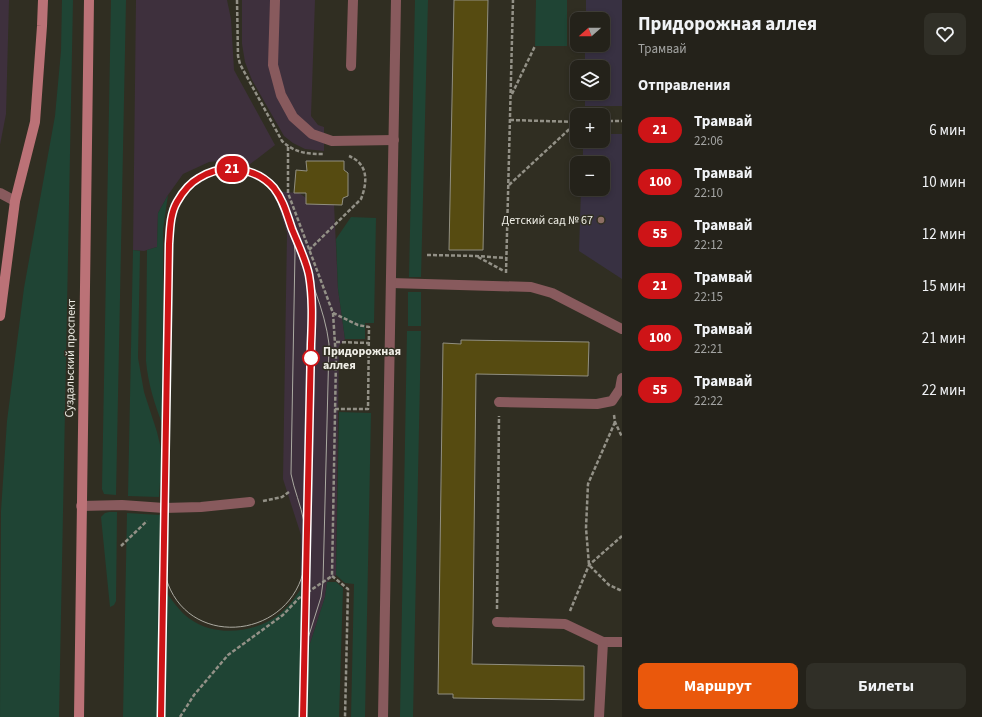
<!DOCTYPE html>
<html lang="ru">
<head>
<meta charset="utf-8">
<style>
	:root { --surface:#24221a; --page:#302f27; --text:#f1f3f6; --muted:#a3a4a2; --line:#413f39; --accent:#ea580c }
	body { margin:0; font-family:"Source Sans 3",sans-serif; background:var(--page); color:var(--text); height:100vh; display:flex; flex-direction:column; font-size:15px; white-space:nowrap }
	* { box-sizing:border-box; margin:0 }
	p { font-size:13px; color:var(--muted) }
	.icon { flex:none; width:22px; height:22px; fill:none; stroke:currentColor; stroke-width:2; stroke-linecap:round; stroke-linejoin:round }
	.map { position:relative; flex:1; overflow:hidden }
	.sheet { display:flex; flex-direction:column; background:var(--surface); width:360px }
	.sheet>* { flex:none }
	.badge { padding:0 8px; border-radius:13px; font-size:14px; line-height:26px }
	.needle { width:26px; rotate:249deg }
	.tools { position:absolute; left:570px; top:12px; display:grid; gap:8px }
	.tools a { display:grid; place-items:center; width:40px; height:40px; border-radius:8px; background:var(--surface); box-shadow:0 2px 6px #0003,0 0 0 1px var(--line); font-size:20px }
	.map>.badge { position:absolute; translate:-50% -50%; box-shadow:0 0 0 2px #fff }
	h2 { padding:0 16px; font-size:15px; line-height:36px }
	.round { display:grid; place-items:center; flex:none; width:42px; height:42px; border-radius:8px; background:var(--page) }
	.summary { display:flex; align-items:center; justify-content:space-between; height:68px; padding:0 16px }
	h1 { font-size:19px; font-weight:700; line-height:30px }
	.cta { display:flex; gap:8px; margin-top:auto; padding:8px 16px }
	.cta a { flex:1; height:46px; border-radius:8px; background:var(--accent); color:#fff; font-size:16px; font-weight:700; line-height:46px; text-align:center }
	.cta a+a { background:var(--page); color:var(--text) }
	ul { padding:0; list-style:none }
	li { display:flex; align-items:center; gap:12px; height:52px; padding:0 16px }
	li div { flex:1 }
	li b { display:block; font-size:15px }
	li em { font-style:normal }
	li .badge { min-width:44px; font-weight:700; text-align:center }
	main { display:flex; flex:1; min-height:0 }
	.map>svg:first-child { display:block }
	.industrial { fill:#3e303d }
	.education { fill:#383142 }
	.green { fill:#1f4434 }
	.building { fill:#564b11; stroke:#918f81 }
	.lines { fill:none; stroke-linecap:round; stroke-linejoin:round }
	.path { stroke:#939187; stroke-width:2.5; stroke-dasharray:4 2; stroke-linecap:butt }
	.service { stroke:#885a5d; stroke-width:10 }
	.tertiary { stroke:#885a5d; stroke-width:10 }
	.secondary { stroke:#bb7277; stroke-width:10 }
	.tram { stroke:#abaaa1; stroke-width:1 }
	.line-casing { stroke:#fff; stroke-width:9 }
	.line { stroke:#ce1417; stroke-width:6 }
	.education-dot { fill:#8d6e63; stroke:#302e22; stroke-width:1.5 }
	.stop-dot { fill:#fff; stroke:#ce1417; stroke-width:2 }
	.labels { text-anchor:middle; stroke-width:3; stroke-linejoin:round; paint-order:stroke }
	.poi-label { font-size:12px; fill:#eeede5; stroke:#302e22; text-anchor:end }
	.stop-label { font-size:12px; font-weight:bold; fill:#eeede5; stroke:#302e22; text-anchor:start }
	.street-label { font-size:12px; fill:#eeede5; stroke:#302e22 }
</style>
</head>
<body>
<main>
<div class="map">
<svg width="622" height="717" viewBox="0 0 622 717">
	<rect width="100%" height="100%" fill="#302e22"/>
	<g class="industrial">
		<polygon points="0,0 9,0 6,114 0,145"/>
		<polygon points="136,0 227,0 231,19 234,70 275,145 249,165 228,160 209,162 183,174 168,195 158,213 157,247 144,251 133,250"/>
		<polygon points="242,0 315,0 311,116 318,125 324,127 324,151 305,149 293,143 284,136 252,80 245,62 242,44"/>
		<polygon points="270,191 299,193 306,198 306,204 334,204 338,289 345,339 339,346 336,575 327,582 325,597 308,650 300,650 301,535 283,479 287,233 277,201"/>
	</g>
	<g class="education">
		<polygon points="586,0 622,0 622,106 585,106 585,93 603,93 603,67 585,67 585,45 603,45 603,19 586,19"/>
		<polygon points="603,134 622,134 622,279 579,251 581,189 603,189 603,163 583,163 583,141 603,141"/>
	</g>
	<g class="green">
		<polygon points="62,0 73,0 59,717 0,717 1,511 7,421 24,288 55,116 61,51"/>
		<polygon points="111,0 126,0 116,495 104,494 102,489"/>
		<polygon points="415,0 428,0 421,277 409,277"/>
		<polygon points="536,0 567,0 567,46 535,46"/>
		<path d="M168,195L163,229V426C155,405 148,384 146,361L147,250L157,247L158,213Z"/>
		<polygon points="351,217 376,218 374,323 365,323 365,339 345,339 338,289 336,239"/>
		<polygon points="133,250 140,251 138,358 144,392 157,432 162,453 159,497 128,496"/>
		<rect x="408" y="292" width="13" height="34"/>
		<polygon points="407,331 421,331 413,717 400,717"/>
		<polygon points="339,412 371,413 365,717 351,717 354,584 345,583 336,575"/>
		<polygon points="109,512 117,512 116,601 114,605 110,607 101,517 105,513"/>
		<polygon points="127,513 160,515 157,717 123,717"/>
		<polygon points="327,582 336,582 343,588 339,717 306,717 308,650 325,597"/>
		<path d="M301,589L299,717H164L165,591C173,601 179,611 190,619C216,638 258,633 282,612C290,605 295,597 301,589Z"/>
	</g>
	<g class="building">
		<polygon points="454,0 488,0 483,250 449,250"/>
		<polygon points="306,161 344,161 344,170 348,173 348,196 343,198 342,205 306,204 306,193 294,193 296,170 307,171"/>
		<polygon points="461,340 589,342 588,376 476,374 473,623 472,664 584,666 584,700 453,698 453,694 438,694 443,343 461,344"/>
	</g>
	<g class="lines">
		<g class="path">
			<path d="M237,0L238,56L240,64L282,141C295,153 307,154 324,154"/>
			<polyline points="512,94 535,46"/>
			<polyline points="510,120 577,122"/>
			<polyline points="603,121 622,121"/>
			<polyline points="288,147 288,193 333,313 336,359 332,576"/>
			<polyline points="509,185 577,122"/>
			<path d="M309,250L361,199C368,181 368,164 349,156"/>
			<polyline points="427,255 476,256 506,258"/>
			<polyline points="478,257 504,271"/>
			<polyline points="506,273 513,0"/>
			<polyline points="333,313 358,325 369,327 368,409 334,409"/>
			<polyline points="336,342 369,343"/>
			<polyline points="614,415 615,422 622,437"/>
			<polyline points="615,422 588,484 586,528 589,565 609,585 622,591"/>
			<polyline points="263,501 282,497 289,492"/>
			<polyline points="121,546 147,521"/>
			<polyline points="332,576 348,589 345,717"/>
			<polyline points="497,609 499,416"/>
			<polyline points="570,611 589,565 622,536"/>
			<polyline points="180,717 194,695 228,655 283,615 299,598 332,576"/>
		</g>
		<g class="service">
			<polyline points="275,0 273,65 281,95 293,117 312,134 332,141 394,140"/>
			<polyline points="351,66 353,0"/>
			<polyline points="0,193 15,201"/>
			<polyline points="391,283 531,287 552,293 622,329"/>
			<polyline points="499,402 597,404 612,401 620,389 622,378"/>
			<polyline points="81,506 122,505 164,508 201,507 250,502"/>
			<polyline points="497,622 565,624 603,642 622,642"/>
			<polyline points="599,717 603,642"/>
		</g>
		<polyline class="tertiary" points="383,717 396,0"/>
		<g class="secondary">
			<polyline points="0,316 15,201 35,122 42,26 43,0"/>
			<polyline points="79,717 89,0"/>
		</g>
		<g class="tram">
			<path d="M294,242L295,252L291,474C294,490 301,505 304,522"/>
			<path d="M166,578C186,648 285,641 303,573"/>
			<path d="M160,717L169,244C170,230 170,214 177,202C182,193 190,183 199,178C222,163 256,167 274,188C286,203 290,223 296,241C308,273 325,310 329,344L323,582L321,597L304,651"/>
			<polyline points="303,717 311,358 311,291"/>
		</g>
	</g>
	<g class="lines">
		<defs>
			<path id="line" d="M161,717L169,244C170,230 170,214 177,202C182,193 190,183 199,178C222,163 256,167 274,188C284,201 287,215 292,229C298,244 306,260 309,275C313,298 312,321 311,344L303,717"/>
		</defs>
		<use href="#line" class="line-casing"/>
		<use href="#line" class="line"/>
	</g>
	<circle class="education-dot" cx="601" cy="220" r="4"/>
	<circle class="stop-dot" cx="311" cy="358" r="8"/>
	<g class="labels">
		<g class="poi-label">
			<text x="593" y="224">Детский сад № 67</text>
		</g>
		<g class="stop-label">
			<text x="323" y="355">Придорожная<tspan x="323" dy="14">аллея</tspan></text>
		</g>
		<g class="street-label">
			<text transform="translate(70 358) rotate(-89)" y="4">Суздальский проспект</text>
		</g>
	</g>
</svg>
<div class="tools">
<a><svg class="needle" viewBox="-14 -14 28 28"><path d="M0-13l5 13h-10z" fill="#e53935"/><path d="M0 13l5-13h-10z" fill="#a3a4a2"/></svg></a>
<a><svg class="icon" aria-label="layers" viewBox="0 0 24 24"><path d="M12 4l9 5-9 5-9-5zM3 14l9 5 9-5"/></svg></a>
<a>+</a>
<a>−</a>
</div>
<b class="badge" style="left:232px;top:169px;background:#ce1417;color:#fff">21</b>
</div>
<section class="sheet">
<div class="summary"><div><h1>Придорожная аллея</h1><p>Трамвай</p></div><a class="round"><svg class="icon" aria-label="heart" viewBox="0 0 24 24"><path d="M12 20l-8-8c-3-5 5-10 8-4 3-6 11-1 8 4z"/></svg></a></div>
<h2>Отправления</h2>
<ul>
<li><span class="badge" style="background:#ce1417;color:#fff">21</span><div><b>Трамвай</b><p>22:06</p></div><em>6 мин</em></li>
<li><span class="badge" style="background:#ce1417;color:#fff">100</span><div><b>Трамвай</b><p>22:10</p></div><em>10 мин</em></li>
<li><span class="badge" style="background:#ce1417;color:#fff">55</span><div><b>Трамвай</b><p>22:12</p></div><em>12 мин</em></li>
<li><span class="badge" style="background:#ce1417;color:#fff">21</span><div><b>Трамвай</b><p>22:15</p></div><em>15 мин</em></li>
<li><span class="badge" style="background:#ce1417;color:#fff">100</span><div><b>Трамвай</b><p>22:21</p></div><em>21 мин</em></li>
<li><span class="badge" style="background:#ce1417;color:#fff">55</span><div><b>Трамвай</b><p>22:22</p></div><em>22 мин</em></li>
</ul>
<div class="cta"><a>Маршрут</a><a>Билеты</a></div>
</section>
</main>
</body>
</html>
